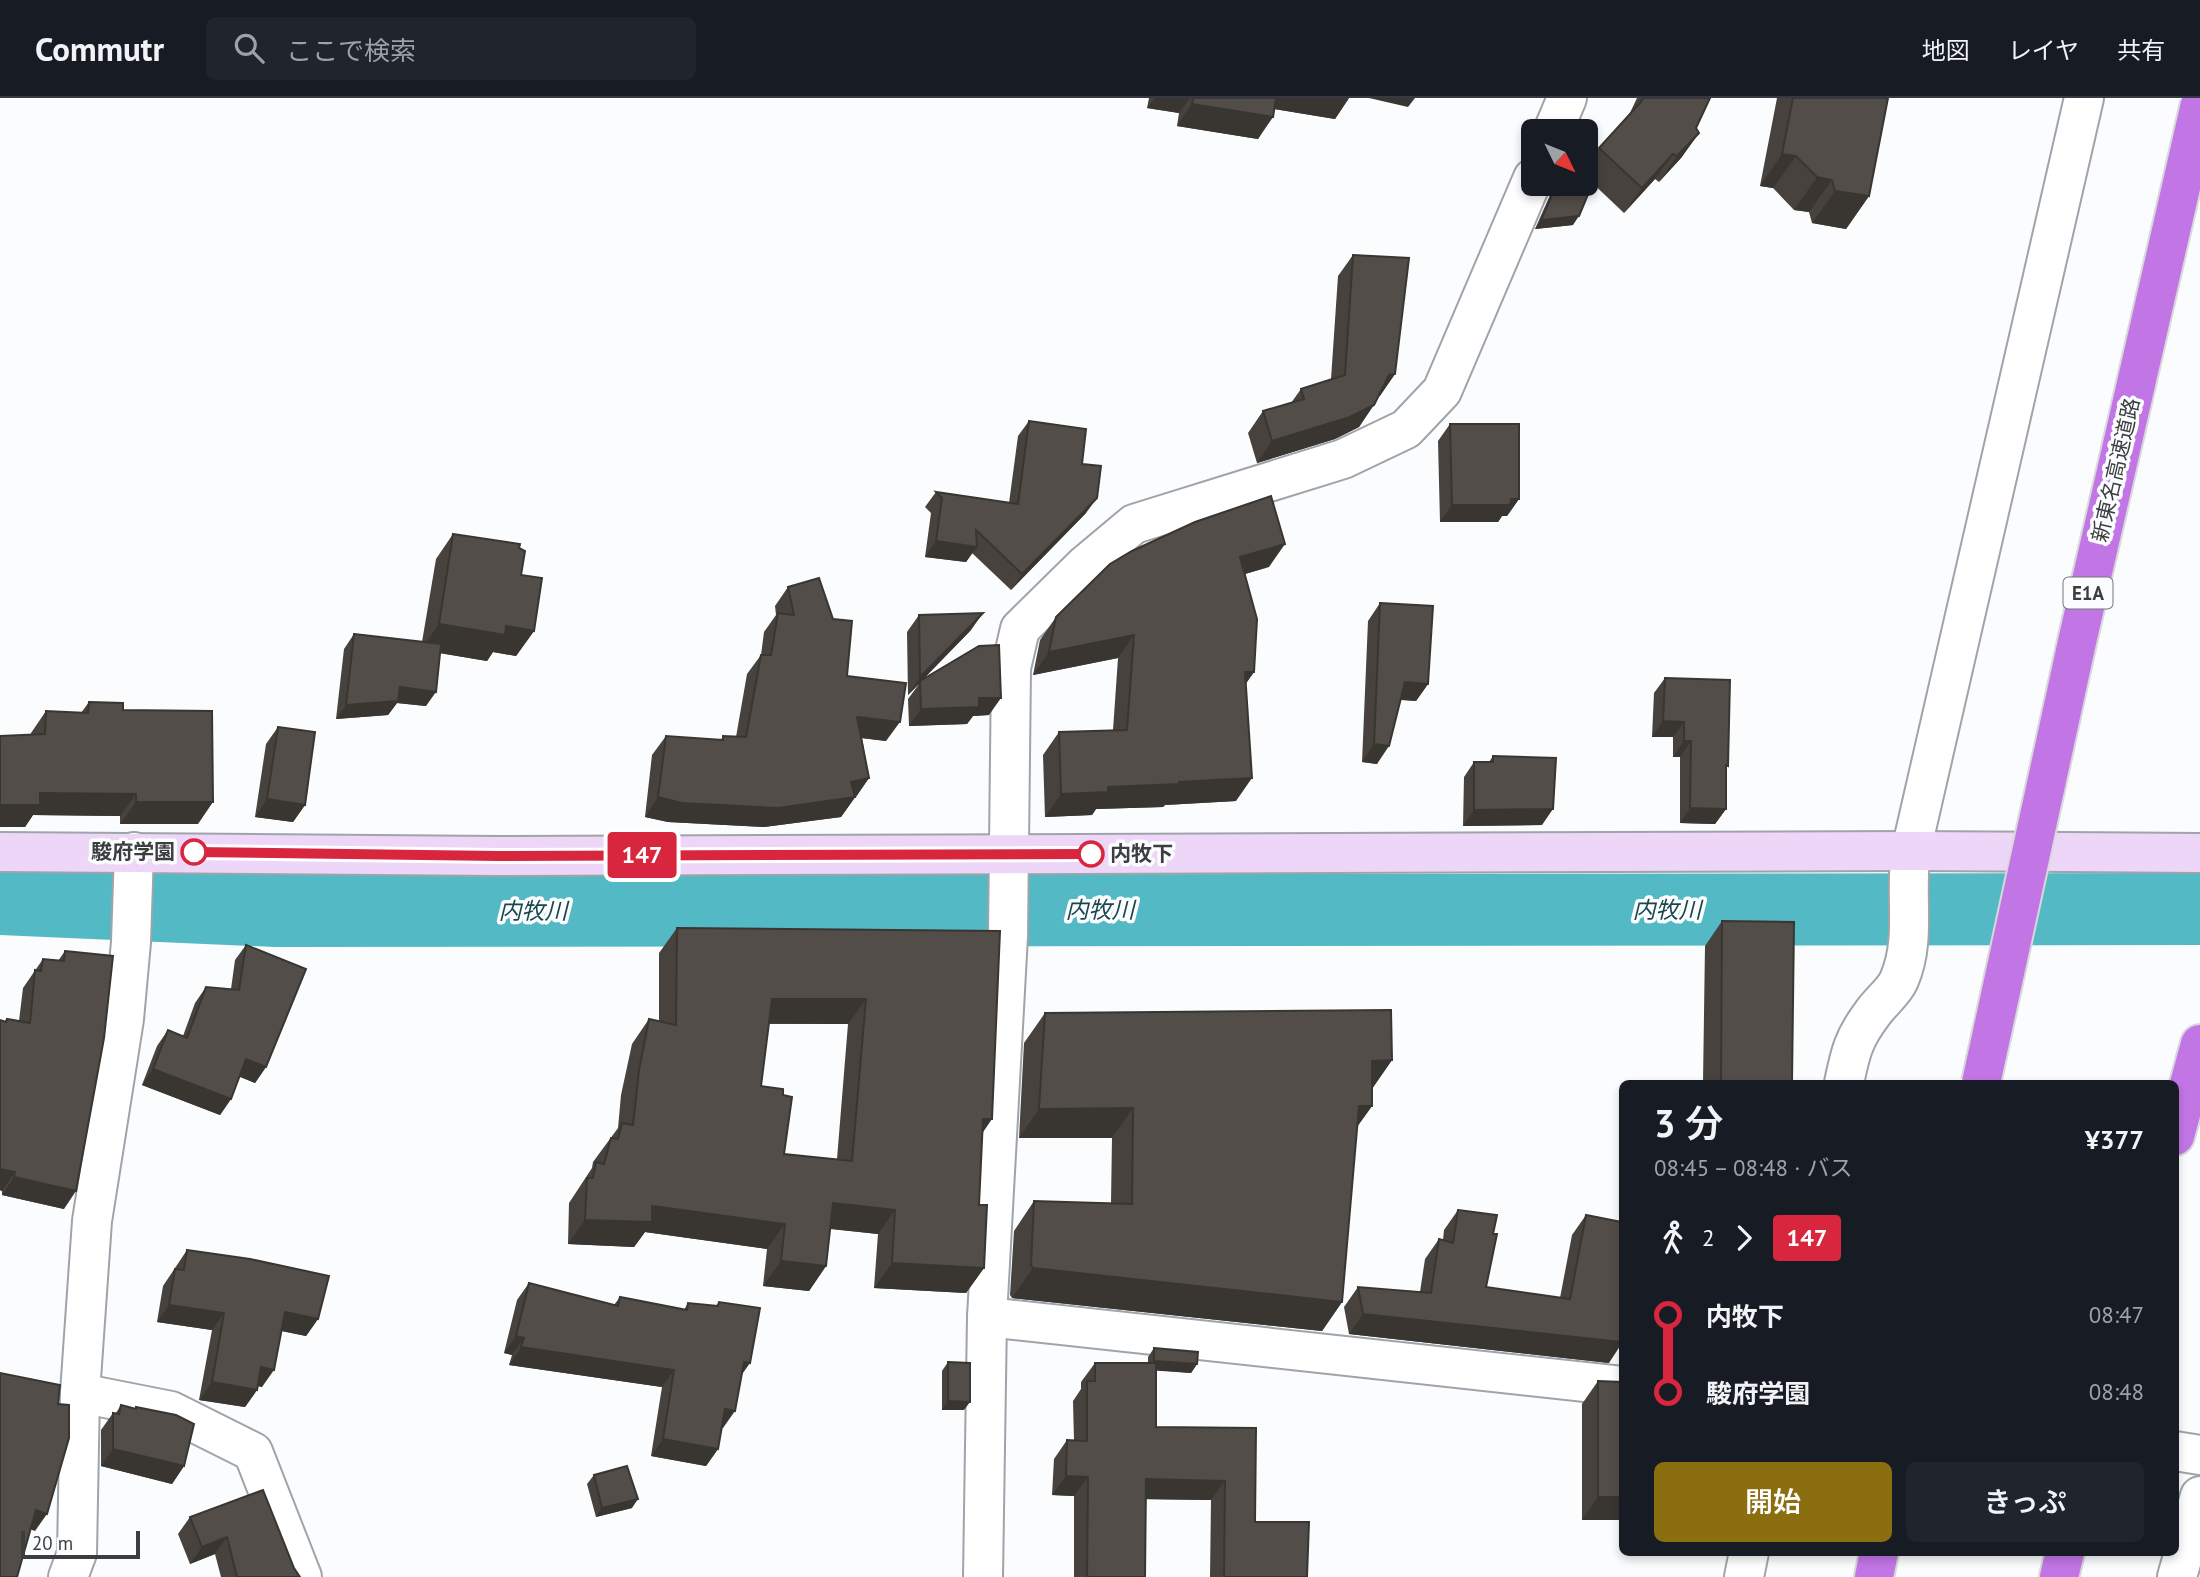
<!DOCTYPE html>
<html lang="ja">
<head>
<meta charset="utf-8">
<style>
	:root { --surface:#171b24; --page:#20242c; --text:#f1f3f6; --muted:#9ea1a6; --line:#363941; --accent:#8b6e10 }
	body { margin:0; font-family:"PT Sans","Noto Sans JP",sans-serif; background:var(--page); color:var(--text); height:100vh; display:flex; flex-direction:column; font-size:26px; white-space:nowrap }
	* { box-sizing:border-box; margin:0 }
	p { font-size:23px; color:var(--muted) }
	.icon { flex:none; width:38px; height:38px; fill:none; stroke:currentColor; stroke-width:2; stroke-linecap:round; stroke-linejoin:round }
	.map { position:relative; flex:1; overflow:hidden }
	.panel { position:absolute; left:1619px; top:982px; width:560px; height:476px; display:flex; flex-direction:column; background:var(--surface); border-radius:10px; box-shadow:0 4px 10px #0003 }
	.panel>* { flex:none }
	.badge { padding:0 14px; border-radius:5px; font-size:24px; line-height:46px }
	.needle { width:46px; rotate:133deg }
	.fabs { position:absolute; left:1521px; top:21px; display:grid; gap:14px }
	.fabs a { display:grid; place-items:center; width:77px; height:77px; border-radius:10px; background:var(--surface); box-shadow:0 4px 10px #0003; font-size:35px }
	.scale { position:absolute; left:21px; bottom:18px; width:119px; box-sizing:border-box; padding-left:7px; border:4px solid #3b3d3f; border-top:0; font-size:19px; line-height:24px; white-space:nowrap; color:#3b3d3f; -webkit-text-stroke:5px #fafcfe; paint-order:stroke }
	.map>.badge { position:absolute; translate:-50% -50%; box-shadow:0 0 0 4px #fff }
	.legs { display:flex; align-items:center; gap:10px; height:77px; padding:0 35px; font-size:23px }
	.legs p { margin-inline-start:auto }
	.overview { display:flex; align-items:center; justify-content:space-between; height:119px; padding:0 35px }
	h1 { font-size:38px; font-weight:600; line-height:52px }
	.action { display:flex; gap:14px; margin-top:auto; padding:14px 35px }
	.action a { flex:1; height:80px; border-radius:10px; background:var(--accent); color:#fff; font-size:28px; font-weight:600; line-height:80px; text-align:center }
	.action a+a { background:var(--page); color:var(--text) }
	ul { padding:0 35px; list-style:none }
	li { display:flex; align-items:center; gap:24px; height:77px; font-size:26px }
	li i { display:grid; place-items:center; width:10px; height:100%; margin:0 9px; background:currentColor }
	li i::after { content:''; width:18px; height:18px; margin:-9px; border:5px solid; border-radius:50%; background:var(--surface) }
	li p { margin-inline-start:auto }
	li:first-child i { background:linear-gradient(#0000 50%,currentColor 0) }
	li:last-child i { background:linear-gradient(currentColor 50%,#0000 0) }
	header { display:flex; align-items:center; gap:42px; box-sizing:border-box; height:98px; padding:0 35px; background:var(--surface); border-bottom:2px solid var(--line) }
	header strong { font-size:33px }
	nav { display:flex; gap:38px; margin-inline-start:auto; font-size:24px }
	.search { width:490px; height:63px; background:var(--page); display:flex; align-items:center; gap:18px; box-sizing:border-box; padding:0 24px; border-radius:10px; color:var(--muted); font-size:26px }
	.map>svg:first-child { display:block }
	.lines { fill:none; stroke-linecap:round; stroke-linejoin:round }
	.river { stroke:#53b9c4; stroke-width:72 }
	.street-casing { stroke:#9fa4aa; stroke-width:42 }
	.secondary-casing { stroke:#9fa4aa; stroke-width:42 }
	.highway-casing { stroke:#d8d8d9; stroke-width:42 }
	.street { stroke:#fff; stroke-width:38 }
	.secondary { stroke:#edd6f8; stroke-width:38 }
	.highway { stroke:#c276e6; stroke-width:38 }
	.highway-bridge-casing { stroke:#d8d8d9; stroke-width:42; stroke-linecap:butt }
	.highway-bridge { stroke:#c276e6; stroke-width:38 }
	.wall { fill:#47423e; fill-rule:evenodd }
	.shaded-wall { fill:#393632 }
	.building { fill:#524d48; stroke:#393632; stroke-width:2; fill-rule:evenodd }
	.line-1-casing { stroke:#fff; stroke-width:16 }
	.line-1 { stroke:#d7263d; stroke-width:10 }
	.stop-1-dot { fill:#fff; stroke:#d7263d; stroke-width:3.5 }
	.labels { text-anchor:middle; stroke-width:7; stroke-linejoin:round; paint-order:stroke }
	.shield { fill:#fafcfe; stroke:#747678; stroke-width:2 }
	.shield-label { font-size:19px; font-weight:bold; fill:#3b3d3f }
	.street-label { font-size:21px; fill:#3b3d3f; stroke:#fafcfe }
	.stop-label { font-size:21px; font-weight:bold; fill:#3b3d3f; stroke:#fafcfe; text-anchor:end }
	.water-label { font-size:23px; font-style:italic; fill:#18464b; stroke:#fafcfe }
</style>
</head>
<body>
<header>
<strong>Commutr</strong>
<div class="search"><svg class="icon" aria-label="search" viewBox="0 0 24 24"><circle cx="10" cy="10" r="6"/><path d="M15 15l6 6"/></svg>ここで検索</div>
<nav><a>地図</a><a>レイヤ</a><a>共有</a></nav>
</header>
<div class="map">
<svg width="2200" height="1479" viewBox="0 0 2200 1479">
	<rect width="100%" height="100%" fill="#fafcfe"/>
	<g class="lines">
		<polyline class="river" points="0,801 276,813 2200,811"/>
		<defs>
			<g id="street">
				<polyline points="1553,33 1567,0"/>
				<path d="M1844,985C1850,956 1853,941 1872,916C1880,904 1894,894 1899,882C1917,841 1904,796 1911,753L2084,0"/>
				<polyline points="987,1219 1622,1288"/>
				<polyline points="80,1295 171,1313 253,1354 302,1479"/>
				<polyline points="2175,1353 2200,1357"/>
				<polyline points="68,1479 77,1455 80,1295 92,1123 124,921 131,844 134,754"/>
				<polyline points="983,1479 987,1219 1008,838 1011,570 1020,531 1085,467 1134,426 1343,361 1406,331 1442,293 1533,80"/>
				<polyline points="1744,1479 1749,1454"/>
				<polyline points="2177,1479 2200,1398"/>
			</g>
			<polyline id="secondary" points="0,754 498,758 1911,753 2200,755"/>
			<g id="highway">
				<polyline points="2175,1038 2200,946"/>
				<polyline points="1874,1479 1879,1454"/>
				<polyline points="2059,1479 2065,1454"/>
			</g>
		</defs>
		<use href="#street" class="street-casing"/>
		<use href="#secondary" class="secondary-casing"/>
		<use href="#highway" class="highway-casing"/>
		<use href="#street" class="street"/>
		<use href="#secondary" class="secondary"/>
		<use href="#highway" class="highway"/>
		<defs>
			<polyline id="highway-bridge" points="1981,985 2077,544 2200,6"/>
		</defs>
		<use href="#highway-bridge" class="highway-bridge-casing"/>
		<use href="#highway-bridge" class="highway-bridge"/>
	</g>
	<g class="wall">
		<polygon points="1149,0 1349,0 1335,21 1274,11 1258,41 1177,28 1179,15 1147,10"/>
		<polygon points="1637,0 1710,0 1696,30 1699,35 1681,60 1659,84 1655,81 1624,115 1586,79 1586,69 1599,50 1629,17"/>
		<polygon points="1777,0 1888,0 1869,98 1846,131 1812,125 1809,114 1794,112 1773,90 1760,88"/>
		<polygon points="1555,86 1571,86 1573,127 1535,131"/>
		<polygon points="1353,157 1395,276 1379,298 1359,329 1335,341 1257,365 1248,335 1263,313 1291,305 1301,291 1331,281 1338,178"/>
		<polygon points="1029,323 1082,366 1086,415 1011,492 972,455 966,464 925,459 931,415 925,409 936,394 1009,405 1018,338"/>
		<polygon points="1450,326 1519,401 1507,418 1502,418 1498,424 1440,424 1438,343"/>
		<polygon points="453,436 519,450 521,477 534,533 516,558 493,554 487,563 440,555 426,608 397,605 388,617 336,621 344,551 354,536 422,544 436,461"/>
		<polygon points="1269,469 1245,476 1254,574 1246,585 1236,703 1165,707 1163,709 1096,711 1092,717 1045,719 1043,657 1059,634 1113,632 1118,560 1033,577 1040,542 1056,519"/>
		<polygon points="788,489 847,578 886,643 862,640 869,680 841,719 764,729 668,724 645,719 652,657 666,638 721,642 723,638 736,639 747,576 761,557 764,534 776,517 775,508"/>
		<polygon points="1380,505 1428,586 1416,603 1401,602 1377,666 1362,664 1368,523"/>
		<polygon points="919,517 971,532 922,582 989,617 973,618 967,626 909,628 908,601 919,586 908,597 907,534"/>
		<polygon points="1665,580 1728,668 1726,670 1726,711 1715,726 1680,725 1680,659 1673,659 1673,639 1652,639 1654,595"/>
		<polygon points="89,604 123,612 198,726 120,726 120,718 33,717 25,729 0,729 0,638 31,637 31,635 46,613 81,615"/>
		<polygon points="278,629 305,707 293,724 255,719 266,646"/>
		<polygon points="1493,658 1542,727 1463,728 1464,679 1474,664 1489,664"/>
		<polygon points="1722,823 1791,985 1703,985 1705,848"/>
		<path d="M677,830L1000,833L982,1035L979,1107L984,1170L966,1195L874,1190L878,1136L830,1131L826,1168L809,1193L763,1188L767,1151L645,1134L634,1149L568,1146L569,1105L592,1070L593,1064L618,1030L621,997L632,946L649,921L659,923V855ZM769,926H848L837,1061L784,1056L761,988Z"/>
		<polygon points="246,847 266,969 255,985 239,978 231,1001 220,1017 142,987 157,948 168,932 183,938 195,905 206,889 231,891 235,862"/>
		<polygon points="65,853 64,1111 2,1097 2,1093 0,1092 0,922 5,923 7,921 19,923 23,890 43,861 58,863"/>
		<polygon points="1045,915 1392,962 1372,991 1372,1008 1357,1029 1342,1204 1322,1233 1012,1200 1010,1197 1014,1133 1034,1103 1111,1105 1112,1040 1019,1040 1024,945"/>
		<polygon points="1458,1112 1493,1136 1486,1189 1560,1200 1572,1137 1586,1117 1609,1265 1349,1236 1344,1209 1358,1189 1420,1194 1425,1161 1439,1141 1443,1142 1444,1132"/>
		<polygon points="187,1152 318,1221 306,1238 281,1233 262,1289 258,1288 257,1292 245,1309 199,1302 212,1232 157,1224 163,1188"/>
		<polygon points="529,1185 614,1207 620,1199 684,1212 688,1205 716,1208 719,1204 741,1277 723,1330 722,1330 718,1351 706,1368 651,1358 662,1289 509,1267 512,1257 504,1255 517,1202"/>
		<polygon points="1154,1250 1197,1266 1191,1275 1156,1272 1156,1329 1256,1330 1255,1424 1307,1479 1210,1479 1211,1402 1145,1401 1145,1479 1074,1479 1074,1398 1052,1397 1054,1361 1067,1342 1074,1343 1073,1303 1081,1291 1081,1284 1095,1265 1148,1265 1148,1259"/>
		<polygon points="948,1264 964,1312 942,1312 942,1273"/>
		<polygon points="1598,1283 1622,1422 1582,1422 1582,1306"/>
		<polygon points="121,1307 135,1311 136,1309 184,1368 172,1386 101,1368 101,1332 113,1315 116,1315"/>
		<polygon points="594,1377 632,1410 596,1419 587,1386"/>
		<polygon points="190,1419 294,1470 300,1479 221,1479 215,1456 190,1466 178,1436"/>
	</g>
	<g class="shaded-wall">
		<polygon points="1155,0 1190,0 1179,15 1147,10"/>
		<polygon points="1269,0 1349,0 1335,21 1263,9"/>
		<polygon points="1369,0 1415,0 1408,9"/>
		<polygon points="1192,6 1273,19 1258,41 1177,28"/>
		<polygon points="1699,35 1681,60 1659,84 1677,58"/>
		<polygon points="1673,56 1655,81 1624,115 1642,90"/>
		<polygon points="1782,56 1796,58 1773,90 1760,88"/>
		<polygon points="1817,79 1832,82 1809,114 1794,112"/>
		<polygon points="1835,93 1869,98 1846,131 1812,125"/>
		<polygon points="1579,118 1573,127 1535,131 1541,122"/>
		<polygon points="1395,276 1380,298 1374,298 1389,277"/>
		<polygon points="1374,307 1359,329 1335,341 1257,365 1272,343"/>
		<polygon points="1097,400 1086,415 1011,492 1022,476"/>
		<polygon points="1511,401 1519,401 1507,418 1502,418 1498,424 1440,424 1452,407"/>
		<polygon points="936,443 977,449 966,464 925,459"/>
		<polygon points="1285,446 1269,469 1224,482 1240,459"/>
		<polygon points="983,515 971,532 908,597 920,579"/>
		<polygon points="439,526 506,528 534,533 516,558 493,554 487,563 421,552"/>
		<polygon points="1134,537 1118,560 1033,577 1049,554"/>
		<polygon points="1245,574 1254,574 1238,597"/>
		<polygon points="1405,584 1428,586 1416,603 1393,601"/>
		<polygon points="400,589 436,594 426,608 397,605 388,617 336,621 346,607"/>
		<polygon points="979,600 1001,600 989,617 973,618 967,626 909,628 921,611"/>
		<polygon points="857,619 900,624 886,643 844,638"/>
		<polygon points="1663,623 1684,624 1673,639 1652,639"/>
		<polygon points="1684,643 1691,643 1680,659 1673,659"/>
		<polygon points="1374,646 1389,648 1377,666 1362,664"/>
		<polygon points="869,680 856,699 851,700 855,699 841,719 764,729 668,724 645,719 658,699 851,684"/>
		<polygon points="1252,680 1236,703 1165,707 1163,709 1096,711 1092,717 1045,719 1061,696 1108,689"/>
		<polygon points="40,695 136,696 120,718 33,717 25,729 0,729 0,707"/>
		<polygon points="267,701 305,707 293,724 255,719"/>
		<polygon points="136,704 213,704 198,726 120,726"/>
		<polygon points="1690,710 1726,711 1715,726 1680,725"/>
		<polygon points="1553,711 1542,727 1463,728 1474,712"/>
		<polygon points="772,901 866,901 848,926 755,925"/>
		<polygon points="246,961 266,969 255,985 235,977"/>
		<polygon points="1392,962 1371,992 1372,963"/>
		<polygon points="153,971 231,1001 220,1017 142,987"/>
		<polygon points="1359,1008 1372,1008 1351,1037"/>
		<polygon points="1133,1010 1112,1040 1019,1040 1039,1011"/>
		<polygon points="983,1021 992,1021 975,1046"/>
		<polygon points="0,1071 15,1074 2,1093 0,1092"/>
		<polygon points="14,1079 76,1093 64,1111 2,1097"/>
		<polygon points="833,1105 895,1112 878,1136 815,1129"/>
		<polygon points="652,1108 785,1126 767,1151 645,1134 634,1149 568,1146 585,1122"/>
		<polygon points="781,1163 826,1168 809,1193 763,1188"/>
		<polygon points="892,1165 984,1170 966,1195 874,1190"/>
		<polygon points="1033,1170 1342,1204 1322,1233 1012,1200"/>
		<polygon points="169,1207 224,1215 212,1232 157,1224"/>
		<polygon points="285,1214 318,1221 306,1238 273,1231"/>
		<polygon points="1363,1216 1622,1244 1622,1245 1609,1265 1349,1236"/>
		<polygon points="516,1238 524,1240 512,1257 504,1255"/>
		<polygon points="521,1249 674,1272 662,1289 509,1267"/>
		<polygon points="1154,1263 1197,1266 1191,1275 1147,1272"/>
		<polygon points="744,1264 750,1265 738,1282"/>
		<polygon points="261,1269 274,1272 262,1289 249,1286"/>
		<polygon points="212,1284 257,1292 245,1309 199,1302"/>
		<polygon points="948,1303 970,1304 964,1312 942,1312"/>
		<polygon points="725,1311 735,1313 723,1330 713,1328"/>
		<polygon points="663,1341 718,1351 706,1368 651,1358"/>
		<polygon points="113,1351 184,1368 172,1386 101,1368"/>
		<polygon points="1066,1378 1088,1379 1074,1398 1052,1397"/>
		<polygon points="1146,1381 1225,1383 1211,1402 1132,1401"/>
		<polygon points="1598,1399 1622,1399 1622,1422 1582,1422"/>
		<polygon points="638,1401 632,1410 596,1419 602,1410"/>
		<polygon points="36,1412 47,1416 35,1433 24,1429"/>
		<polygon points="227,1439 215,1456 190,1466 202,1449"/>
	</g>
	<g class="building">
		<polygon points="1193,0 1276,0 1273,19 1192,6"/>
		<polygon points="1643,0 1710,0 1696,30 1699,35 1677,58 1673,56 1642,90 1599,50 1641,4"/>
		<polygon points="1793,0 1888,0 1869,98 1835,93 1832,82 1817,79 1796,58 1782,56"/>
		<polygon points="1557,86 1571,86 1589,94 1579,118 1541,122"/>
		<polygon points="1353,157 1409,160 1395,276 1389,277 1374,307 1350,319 1272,343 1263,313 1304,301 1301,291 1345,277"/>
		<polygon points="1029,323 1086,331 1082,366 1101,368 1097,400 1022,476 976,432 977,449 936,443 942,400 936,394 1018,406"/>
		<polygon points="1450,326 1519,326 1519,401 1511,401 1510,407 1452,407"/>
		<polygon points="1271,398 1285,446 1240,459 1257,521 1254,574 1245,574 1252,680 1179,684 1179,686 1108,689 1108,694 1061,696 1059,634 1127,632 1134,537 1049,554 1056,519 1110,466 1132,453 1195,424"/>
		<polygon points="453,436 520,446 519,450 525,453 521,477 542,480 534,533 506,528 505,537 439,526"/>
		<polygon points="819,480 833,521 852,523 847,578 906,585 900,624 857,619 869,680 851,684 855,699 778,710 682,705 658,699 666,638 723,642 723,638 746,639 761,557 771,557 778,515 794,517 788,489"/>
		<polygon points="1380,505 1433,508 1428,586 1405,584 1389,648 1374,646"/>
		<polygon points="983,515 920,579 919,517"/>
		<polygon points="354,536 441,546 436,594 400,589 398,603 346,607"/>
		<polygon points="999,547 1001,600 979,600 979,609 921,611 920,583 979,548"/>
		<polygon points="1665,580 1730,582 1728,668 1726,667 1726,711 1690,710 1691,643 1684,643 1684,624 1663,623"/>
		<polygon points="89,604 123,605 123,612 212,613 213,704 136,704 136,696 40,695 40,707 0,707 0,638 45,636 46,613 88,615"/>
		<polygon points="278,629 315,634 305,707 267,701"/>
		<polygon points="1493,658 1556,660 1553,711 1474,712 1474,664 1493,664"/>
		<polygon points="1722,823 1794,824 1792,984 1790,985 1721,985"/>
		<path d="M677,830L1000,833L992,1021H983L979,1107H987L984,1170L892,1165L895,1112L833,1105L826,1168L781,1163L785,1126L652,1108V1124L585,1122L587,1080H593L596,1064L604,1066L611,1040L618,1041L622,1025L633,1027L639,972L649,921L676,927ZM772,901H866L852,1063L784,1056L792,999L783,997V991L761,988Z"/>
		<polygon points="246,847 306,871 266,969 246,961 231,1001 153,971 168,932 187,940 206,889 239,892"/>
		<polygon points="65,853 113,858 104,940 76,1093 14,1079 15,1074 0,1071 0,922 6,924 7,921 30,925 35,872 41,873 43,861 64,863"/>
		<polygon points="1391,912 1392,962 1372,963 1372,1008 1359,1008 1342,1204 1033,1170 1031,1167 1034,1103 1132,1106 1133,1010 1039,1011 1045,915"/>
		<polygon points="1458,1112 1497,1117 1493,1136 1497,1136 1486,1189 1570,1201 1586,1117 1622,1124 1622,1244 1363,1216 1358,1189 1431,1195 1439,1141 1453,1145"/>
		<polygon points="187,1152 250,1161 329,1178 318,1221 285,1214 274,1272 261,1269 257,1292 212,1284 224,1215 169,1207 175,1171 184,1172"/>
		<polygon points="529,1185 618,1208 620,1199 687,1212 688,1205 718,1208 719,1204 760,1210 750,1265 744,1264 735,1313 725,1311 718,1351 663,1341 674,1272 521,1249 524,1240 516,1238"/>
		<polygon points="1154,1250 1198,1254 1197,1266 1154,1263"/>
		<polygon points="948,1264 970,1265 970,1304 948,1303"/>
		<polygon points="1095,1265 1156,1265 1156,1329 1256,1330 1255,1424 1309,1424 1307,1479 1224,1479 1225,1383 1146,1381 1145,1479 1087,1479 1088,1379 1066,1378 1067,1342 1087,1343 1087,1283 1095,1283"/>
		<polygon points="0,1275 60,1287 58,1306 69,1307 69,1340 47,1416 36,1412 17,1479 0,1479"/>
		<polygon points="1598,1283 1622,1284 1622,1399 1598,1399"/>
		<polygon points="121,1307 136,1311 136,1309 176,1317 194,1326 184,1368 113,1351 113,1315 119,1316"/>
		<polygon points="627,1368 638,1401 602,1410 594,1377"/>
		<polygon points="263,1392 294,1470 300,1479 237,1479 227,1439 202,1449 190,1419"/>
	</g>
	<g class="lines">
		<defs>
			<polyline id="line-1" points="194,754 498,758 1091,756"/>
		</defs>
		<use href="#line-1" class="line-1-casing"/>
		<use href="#line-1" class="line-1"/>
	</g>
	<g class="stop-1-dot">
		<circle cx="194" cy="754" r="12"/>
		<circle cx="1091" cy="756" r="12"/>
	</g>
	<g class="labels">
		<rect class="shield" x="2063.5" y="479.5" width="49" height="31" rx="5"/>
		<g class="shield-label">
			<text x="2088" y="502">E1A</text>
		</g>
		<g class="street-label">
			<text transform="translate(2116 372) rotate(-77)" y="7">新東名高速道路</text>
		</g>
		<g class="stop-label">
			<text x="175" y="761">駿府学園</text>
			<text x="1110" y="763" text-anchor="start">内牧下</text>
		</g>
		<g class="water-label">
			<text x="1100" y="820">内牧川</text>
			<text x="1667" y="820">内牧川</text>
			<text x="533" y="821">内牧川</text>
		</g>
	</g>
</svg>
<div class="fabs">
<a><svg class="needle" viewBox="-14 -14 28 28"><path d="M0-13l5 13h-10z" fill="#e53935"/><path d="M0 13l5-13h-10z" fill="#9ea1a6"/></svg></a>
</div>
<div class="scale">20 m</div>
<b class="badge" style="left:642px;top:757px;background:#d7263d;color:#fff">147</b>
<section class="panel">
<div class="overview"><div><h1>3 分</h1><p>08:45 – 08:48 · バス</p></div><b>¥377</b></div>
<div class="legs"><svg class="icon" aria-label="walk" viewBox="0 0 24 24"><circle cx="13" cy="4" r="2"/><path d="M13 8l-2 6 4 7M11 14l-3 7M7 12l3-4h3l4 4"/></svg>2<svg class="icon" aria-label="forward" viewBox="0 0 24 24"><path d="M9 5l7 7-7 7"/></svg><b class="badge" style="background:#d7263d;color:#fff">147</b></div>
<ul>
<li><i style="color:#d7263d"></i><b>内牧下</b><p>08:47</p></li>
<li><i style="color:#d7263d"></i><b>駿府学園</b><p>08:48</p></li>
</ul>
<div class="action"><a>開始</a><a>きっぷ</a></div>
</section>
</div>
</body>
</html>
